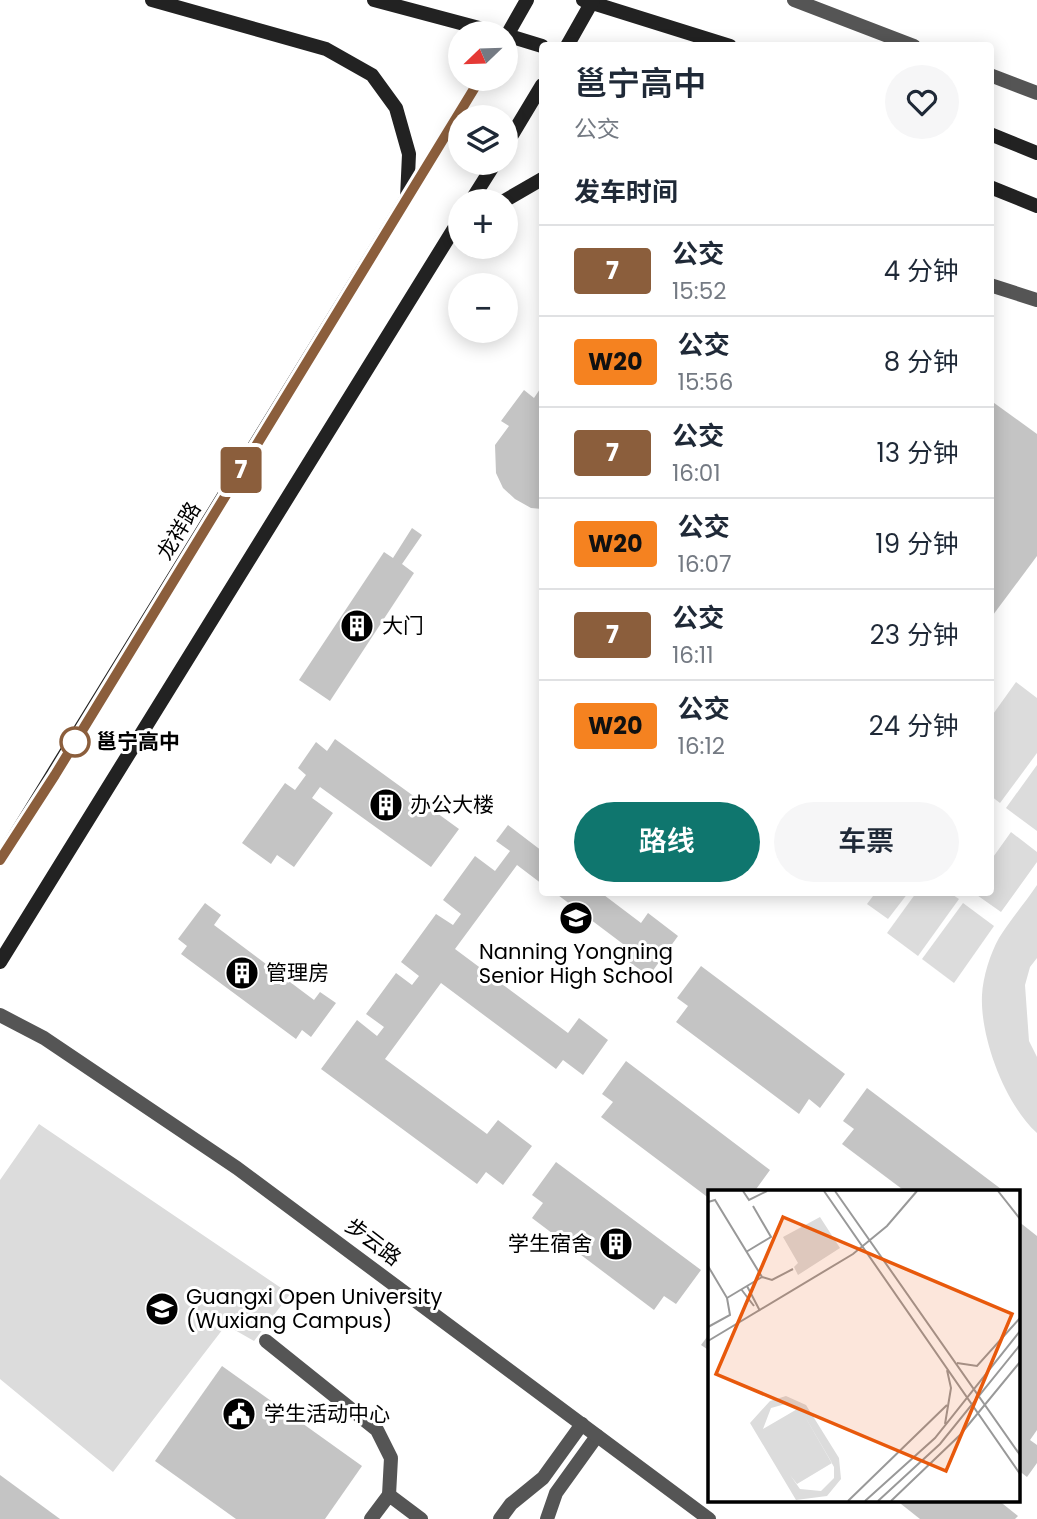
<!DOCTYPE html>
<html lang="zh">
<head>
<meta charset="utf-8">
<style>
	:root { --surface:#fff; --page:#f6f6f7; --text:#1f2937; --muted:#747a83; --line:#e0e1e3; --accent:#0f766e }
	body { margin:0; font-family:Poppins,"Noto Sans SC",sans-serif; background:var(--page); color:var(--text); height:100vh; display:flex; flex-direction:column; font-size:26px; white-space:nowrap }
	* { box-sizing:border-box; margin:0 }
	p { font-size:23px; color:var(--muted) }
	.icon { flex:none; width:38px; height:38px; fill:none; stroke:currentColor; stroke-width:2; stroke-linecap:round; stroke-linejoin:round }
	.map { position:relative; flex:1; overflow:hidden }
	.side { position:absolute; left:539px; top:42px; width:455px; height:854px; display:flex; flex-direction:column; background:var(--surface); border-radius:7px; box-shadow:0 4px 18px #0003 }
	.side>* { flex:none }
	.badge { padding:0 14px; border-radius:5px; font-size:24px; line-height:46px }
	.needle { width:46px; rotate:247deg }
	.fabs { position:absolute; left:448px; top:21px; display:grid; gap:14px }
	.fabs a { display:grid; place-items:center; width:70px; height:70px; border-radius:50%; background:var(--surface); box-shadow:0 4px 18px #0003; font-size:35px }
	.map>.badge { position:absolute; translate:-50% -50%; box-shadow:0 0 0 4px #fff }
	h2 { padding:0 35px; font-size:26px; line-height:63px }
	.round { display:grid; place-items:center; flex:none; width:74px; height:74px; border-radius:37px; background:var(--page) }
	.head { display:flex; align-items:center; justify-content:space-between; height:119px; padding:0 35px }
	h1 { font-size:33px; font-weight:600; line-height:52px }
	.primary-button { display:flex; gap:14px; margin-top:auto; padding:14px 35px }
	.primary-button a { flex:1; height:80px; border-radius:42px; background:var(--accent); color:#fff; font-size:28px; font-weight:600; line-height:80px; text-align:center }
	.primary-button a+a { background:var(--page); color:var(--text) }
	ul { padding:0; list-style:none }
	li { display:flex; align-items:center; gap:21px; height:91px; padding:0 35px; border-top:2px solid var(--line) }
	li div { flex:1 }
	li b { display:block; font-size:26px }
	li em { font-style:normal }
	li .badge { min-width:77px; font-weight:700; text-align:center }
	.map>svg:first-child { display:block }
	.green { fill:#dcdcdc }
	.building { fill:#c4c4c4 }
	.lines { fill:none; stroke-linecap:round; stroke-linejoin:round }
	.service { stroke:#555; stroke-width:14 }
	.minor { stroke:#555; stroke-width:14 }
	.tertiary { stroke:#555; stroke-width:14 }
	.secondary { stroke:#222; stroke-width:14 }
	.line-casing { stroke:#fff; stroke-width:16 }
	.line { stroke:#8b5e3c; stroke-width:10 }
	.stop-dot { fill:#fff; stroke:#8b5e3c; stroke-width:3.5 }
	.labels { text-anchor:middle; stroke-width:6; stroke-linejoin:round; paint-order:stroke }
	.street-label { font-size:21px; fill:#000; stroke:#fff }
	.poi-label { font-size:21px; fill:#000; stroke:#fff; text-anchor:start }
	.stop-label { font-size:21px; font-weight:bold; fill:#000; stroke:#fff; text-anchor:start }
	.inset-road { fill:none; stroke:#999; stroke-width:2 }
	.view { fill:#e8590c; fill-opacity:0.15; stroke:#e8590c; stroke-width:3.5 }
	.inset-edge { fill:none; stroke:#000; stroke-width:3.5 }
</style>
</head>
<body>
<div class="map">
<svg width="1037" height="1519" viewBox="0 0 1037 1519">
	<rect width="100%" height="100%" fill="#fff"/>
	<g class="green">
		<polygon points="1016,682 1037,698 1037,753 1000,803 991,796 991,717"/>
		<polygon points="1037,765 1037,831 1006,808"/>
		<polygon points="1011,832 1037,852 1037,862 1001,912 974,893 990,892 991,860"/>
		<path d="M1037,885V958L1030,967L1025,985L1029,1041L1037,1057V1133C1005,1104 980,1038 982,995C983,977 990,954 999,938C1010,920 1025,903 1037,885Z"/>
		<polygon points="876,892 908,892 908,893 888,919 867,904"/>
		<polygon points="916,893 950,893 959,899 918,956 887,933"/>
		<polygon points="963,903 994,926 954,983 922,959"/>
		<polygon points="39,1124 290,1294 254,1341 226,1325 113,1472 0,1379 0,1180"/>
	</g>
	<g class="building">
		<polygon points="542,386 542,509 531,508 515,499 503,488 496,473 495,445 509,426 501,421 524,390 534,398"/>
		<polygon points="990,400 1037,434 1037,556 990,619"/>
		<polygon points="412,528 422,535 402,564 414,573 330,701 299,680 384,552 393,558"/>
		<polygon points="335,739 459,829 431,867 320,787 312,798 333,813 294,867 277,855 271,864 242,843 285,783 295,790 306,775 298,768 316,742 327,751"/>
		<polygon points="508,825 542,851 542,884 517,865 455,949 568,1033 579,1018 608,1040 583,1075 563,1060 556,1069 441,983 385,1059 487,1134 498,1120 532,1146 503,1185 486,1172 477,1184 321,1069 357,1020 377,1036 384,1027 366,1014 396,973 412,985 419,976 401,962 436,914 453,925 461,914 443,900 475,856 495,871 510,851 496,841"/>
		<polygon points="554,892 600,892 641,923 648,913 678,936 649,976 625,959 631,950"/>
		<polygon points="205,903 221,915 214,925 314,1000 320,992 336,1003 311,1037 302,1030 296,1039 181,954 187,946 178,939"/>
		<polygon points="701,966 845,1074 820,1108 809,1099 799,1114 676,1022 688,1006 677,998"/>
		<polygon points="626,1061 770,1170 754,1192 710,1192 710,1199 601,1117 613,1102 602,1094"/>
		<polygon points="867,1088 1005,1192 906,1192 842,1144 854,1129 843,1121"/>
		<polygon points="556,1162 701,1270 676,1304 664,1296 654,1310 532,1218 543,1203 532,1195"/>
		<polygon points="1018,1221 1037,1236 1037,1430 1030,1440 1037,1445 1037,1463 1027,1477 1018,1470"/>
		<polygon points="710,1333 710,1351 701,1345"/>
		<polygon points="222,1366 362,1466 325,1519 236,1519 155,1461"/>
		<polygon points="0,1475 60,1519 0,1519"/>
		<polygon points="896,1500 998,1500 1018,1516 1015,1519 920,1519"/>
	</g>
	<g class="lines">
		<g class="service">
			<polyline points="266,1341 377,1430 391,1458 389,1495"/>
			<polyline points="371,1519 389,1495 421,1519"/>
			<polyline points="500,1519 511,1504 543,1478 582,1424"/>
			<polyline points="547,1519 556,1493 597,1436"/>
		</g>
		<g class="minor">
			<polyline points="794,0 914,46"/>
			<polyline points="990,75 1037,93"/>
			<polyline points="990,285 1037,300"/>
		</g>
		<polyline class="tertiary" points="0,1015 44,1038 237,1168 709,1519"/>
		<g class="secondary">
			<polyline points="152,0 326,49 372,75 396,108 409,154 407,198"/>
			<polyline points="374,0 498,33"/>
			<polyline points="583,0 730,46"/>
			<polyline points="506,35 542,46"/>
			<polyline points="506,37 527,0"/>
			<polyline points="567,46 593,0"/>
			<polyline points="990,134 1037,153"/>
			<polyline points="506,145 542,85"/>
			<polyline points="990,187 1037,206"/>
			<polyline points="471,201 495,163"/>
			<polyline points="504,201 542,179"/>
			<polyline points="0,860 480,79"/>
			<polyline points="0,962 460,219"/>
		</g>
	</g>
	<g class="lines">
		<defs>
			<polyline id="line" points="0,860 55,775 480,79"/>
		</defs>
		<use href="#line" class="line-casing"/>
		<use href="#line" class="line"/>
	</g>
	<defs>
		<symbol id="building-disc" viewBox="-11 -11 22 22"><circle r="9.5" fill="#000" stroke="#fff"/><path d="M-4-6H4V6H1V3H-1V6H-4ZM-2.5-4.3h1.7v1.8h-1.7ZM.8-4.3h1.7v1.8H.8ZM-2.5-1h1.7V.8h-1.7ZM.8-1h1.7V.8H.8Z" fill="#fff"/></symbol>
		<symbol id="school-disc" viewBox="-11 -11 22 22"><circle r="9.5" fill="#000" stroke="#fff"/><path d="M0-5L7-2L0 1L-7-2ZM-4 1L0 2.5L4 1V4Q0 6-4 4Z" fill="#fff"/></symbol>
		<symbol id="university-disc" viewBox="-11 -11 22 22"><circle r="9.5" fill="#000" stroke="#fff"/><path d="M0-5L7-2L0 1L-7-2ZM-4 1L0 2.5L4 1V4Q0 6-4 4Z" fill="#fff"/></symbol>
		<symbol id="civic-disc" viewBox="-11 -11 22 22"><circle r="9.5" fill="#000" stroke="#fff"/><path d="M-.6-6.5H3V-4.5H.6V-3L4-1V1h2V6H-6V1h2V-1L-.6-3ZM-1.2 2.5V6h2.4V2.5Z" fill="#fff"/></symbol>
	</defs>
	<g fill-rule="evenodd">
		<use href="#building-disc" x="338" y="607" width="38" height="38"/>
		<use href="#building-disc" x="367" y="786" width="38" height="38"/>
		<use href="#school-disc" x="557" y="899" width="38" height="38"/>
		<use href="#building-disc" x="223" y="954" width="38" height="38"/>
		<use href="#building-disc" x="597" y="1225" width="38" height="38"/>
		<use href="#university-disc" x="143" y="1290" width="38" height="38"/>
		<use href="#civic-disc" x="220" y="1395" width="38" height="38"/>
	</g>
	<circle class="stop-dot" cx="75" cy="742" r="14"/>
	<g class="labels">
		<g class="street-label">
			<text transform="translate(179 531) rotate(-59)" y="7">龙祥路</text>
			<text transform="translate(373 1242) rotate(37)" y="7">步云路</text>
		</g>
		<g class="poi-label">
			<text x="382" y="633">大门</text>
			<text x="410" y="812">办公大楼</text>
			<text x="576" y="959" text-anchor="middle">Nanning Yongning<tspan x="576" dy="24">Senior High School</tspan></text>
			<text x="266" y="980">管理房</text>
			<text x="592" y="1251" text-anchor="end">学生宿舍</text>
			<text x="186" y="1304">Guangxi Open University<tspan x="186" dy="24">(Wuxiang Campus)</tspan></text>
			<text x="264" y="1421">学生活动中心</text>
		</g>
		<g class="stop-label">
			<text x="96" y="749">邕宁高中</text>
		</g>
	</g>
	<g transform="translate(708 1190)">
		<rect width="312" height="312" fill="#fff"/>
		<path d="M112,27L132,58L90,85L86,77L90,73L75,47ZM78,206L98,215L131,268L133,289L119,306L88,310L42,233L62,211ZM81,213L91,218L55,239L63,218ZM92,218L126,277V288L113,301L92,299L82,285L89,294L124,273Z" fill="#dcdcdc" fill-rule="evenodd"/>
		<path class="inset-road" d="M35,1L41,10L59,1M116,1L312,284M127,1L312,265M290,1L312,29M0,12L7,10L54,87L19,108L0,76M38,62L63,47L45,16M54,87L64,90L85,79M39,96L52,121M33,99L46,116M0,137L22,125L19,108M0,151L145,64L179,36L209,1M249,173L269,176L312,128M237,234L243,198L239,180M140,311L239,215M157,311L227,248L312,141M170,311L232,254L312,155M183,311L252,245L312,172"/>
		<path class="view" d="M75,27L304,124L238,281L8,184Z"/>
		<rect width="312" height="312" class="inset-edge"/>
	</g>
</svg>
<div class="fabs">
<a><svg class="needle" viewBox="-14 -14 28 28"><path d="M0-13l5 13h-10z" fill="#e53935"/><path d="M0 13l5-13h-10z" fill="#747a83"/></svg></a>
<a><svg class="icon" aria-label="layers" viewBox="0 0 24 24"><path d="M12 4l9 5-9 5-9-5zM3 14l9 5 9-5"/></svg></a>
<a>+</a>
<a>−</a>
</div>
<b class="badge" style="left:241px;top:470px;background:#8b5e3c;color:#fff">7</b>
<section class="side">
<div class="head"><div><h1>邕宁高中</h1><p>公交</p></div><a class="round"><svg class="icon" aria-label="heart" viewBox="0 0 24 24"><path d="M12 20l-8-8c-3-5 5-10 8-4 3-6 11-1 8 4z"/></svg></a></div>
<h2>发车时间</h2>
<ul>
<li><span class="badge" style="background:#8b5e3c;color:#fff">7</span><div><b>公交</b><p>15:52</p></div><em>4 分钟</em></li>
<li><span class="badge" style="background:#f58220;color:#111">W20</span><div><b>公交</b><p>15:56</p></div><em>8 分钟</em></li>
<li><span class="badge" style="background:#8b5e3c;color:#fff">7</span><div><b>公交</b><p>16:01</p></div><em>13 分钟</em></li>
<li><span class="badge" style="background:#f58220;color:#111">W20</span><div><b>公交</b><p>16:07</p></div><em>19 分钟</em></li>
<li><span class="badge" style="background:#8b5e3c;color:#fff">7</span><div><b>公交</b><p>16:11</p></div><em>23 分钟</em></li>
<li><span class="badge" style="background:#f58220;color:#111">W20</span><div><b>公交</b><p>16:12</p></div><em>24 分钟</em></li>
</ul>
<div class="primary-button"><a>路线</a><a>车票</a></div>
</section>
</div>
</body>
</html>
